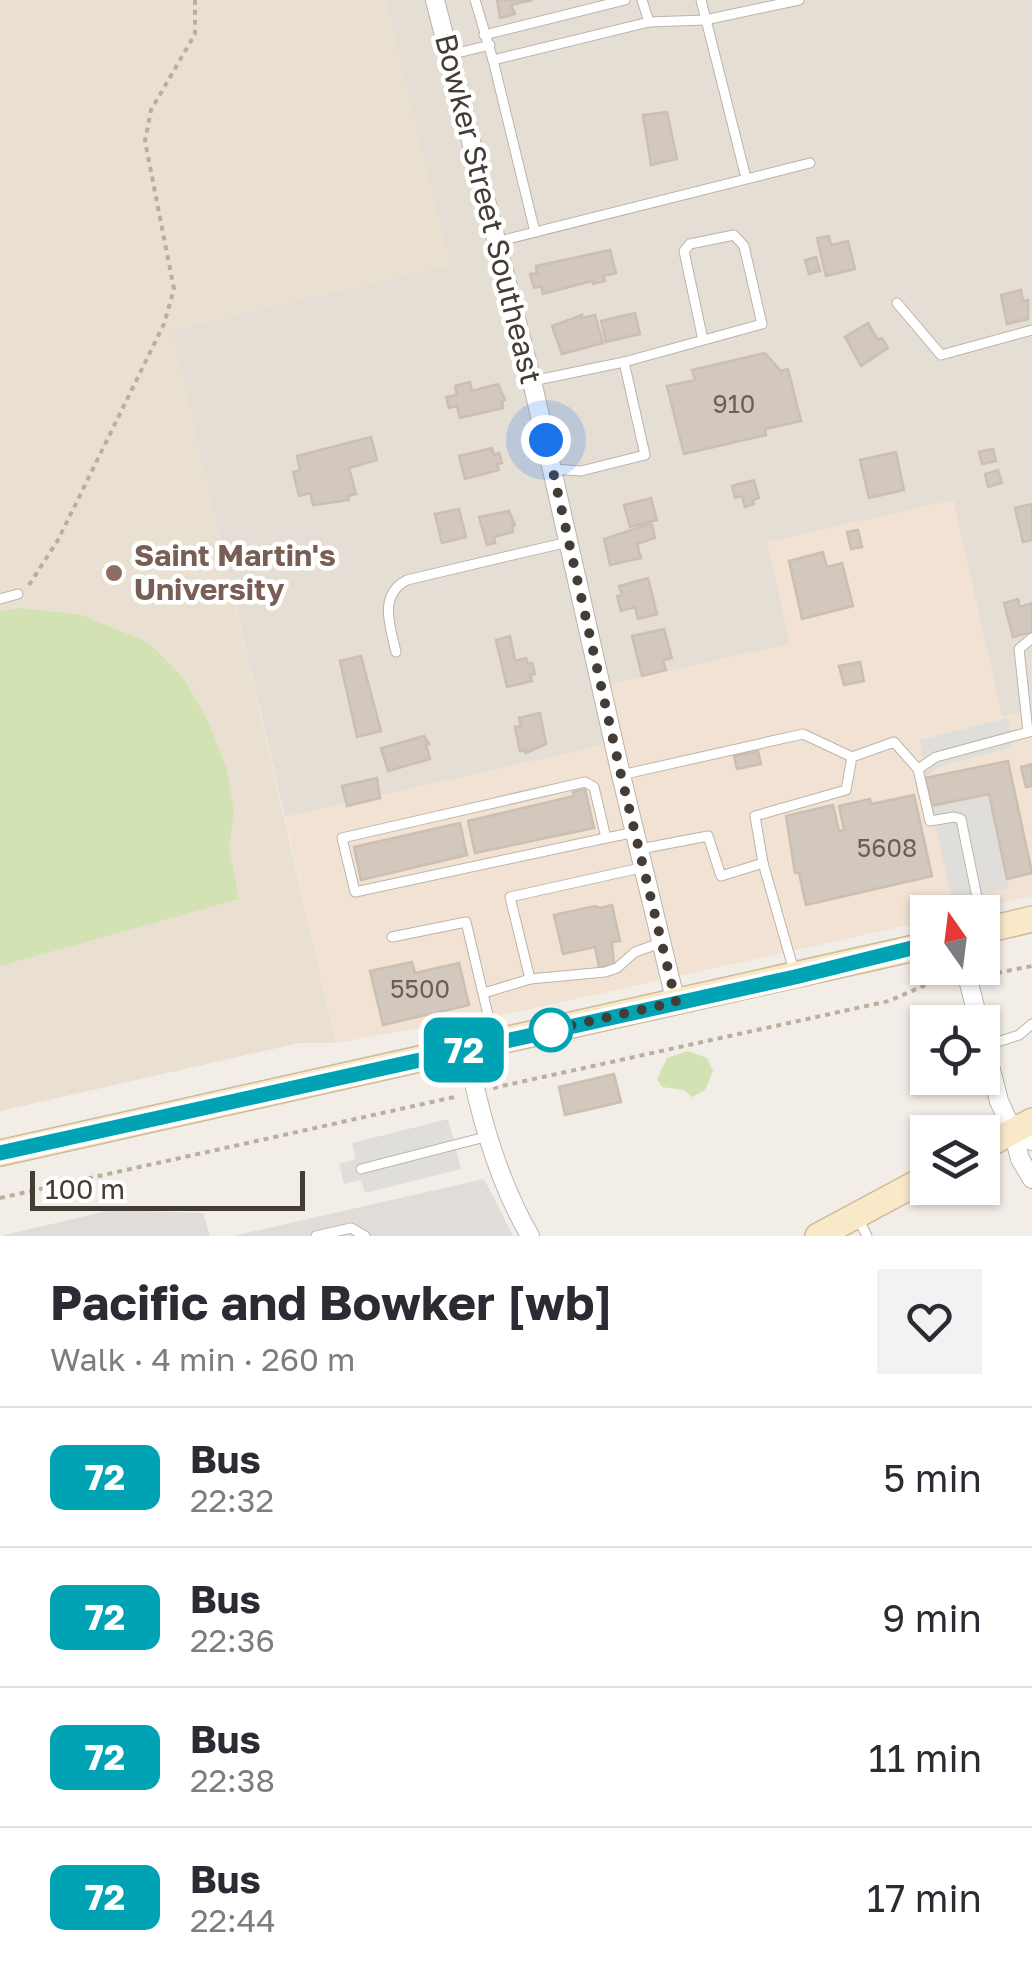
<!DOCTYPE html>
<html lang="en">
<head>
<meta charset="utf-8">
<style>
	:root { --surface:#fff; --page:#f2f2f3; --text:#2b2b33; --muted:#7c7c81; --line:#e1e1e2 }
	body { margin:0; font-family:"Golos Text",sans-serif; background:var(--page); color:var(--text); height:100vh; display:flex; flex-direction:column; font-size:38px; white-space:nowrap }
	* { box-sizing:border-box; margin:0 }
	p { font-size:32px; color:var(--muted) }
	.icon { flex:none; width:55px; height:55px; fill:none; stroke:currentColor; stroke-width:2; stroke-linecap:round; stroke-linejoin:round }
	.map { position:relative; height:1236px; overflow:hidden }
	.panel { display:flex; flex-direction:column; background:var(--surface); flex:1 }
	.panel>* { flex:none }
	.badge { padding:0 20px; border-radius:15px; font-size:35px; line-height:65px }
	.needle { width:65px; rotate:346deg }
	.buttons { position:absolute; left:910px; top:895px; display:grid; gap:20px }
	.buttons a { display:grid; place-items:center; width:90px; height:90px; border-radius:0px; background:var(--surface); box-shadow:0 2px 8px #0004; font-size:50px }
	.scale { position:absolute; left:30px; bottom:25px; width:275px; box-sizing:border-box; padding-left:10px; border:5px solid #443d36; border-top:0; font-size:28px; line-height:35px; white-space:nowrap; color:#443d36; -webkit-text-stroke:8px #fff; paint-order:stroke }
	.you { position:absolute; width:50px; height:50px; margin:-25px; border:8px solid #fff; border-radius:50%; background:#1a73e8; box-shadow:0 0 0 15px #1a73e833 }
	.map>.badge { position:absolute; translate:-50% -50%; box-shadow:0 0 0 5px #fff }
	.round { display:grid; place-items:center; flex:none; width:105px; height:105px; border-radius:0px; background:var(--page) }
	.summary { display:flex; align-items:center; justify-content:space-between; height:170px; padding:0 50px }
	h1 { font-size:48px; font-weight:700; line-height:75px }
	ul { padding:0; list-style:none }
	li { display:flex; align-items:center; gap:30px; height:140px; padding:0 50px; border-top:2px solid var(--line) }
	li div { flex:1 }
	li b { display:block; font-size:38px }
	li em { font-style:normal }
	li .badge { min-width:110px; font-weight:700; text-align:center }
	.map>svg:first-child { display:block }
	.residential { fill:#e5ded5 }
	.commercial { fill:#f2e2d3 }
	.industrial { fill:#e1dcd8 }
	.education { fill:#e9e0d2 }
	.green { fill:#d2e2b3 }
	.parking { fill:#e0dedb }
	.building { fill:#d2c8bd; stroke:#ccbfb1; stroke-width:2.5 }
	.lines { fill:none; stroke-linecap:round; stroke-linejoin:round }
	.service-casing { stroke:#bcb4aa; stroke-width:11 }
	.minor-casing { stroke:#bcb4aa; stroke-width:20 }
	.secondary-casing { stroke:#cdbb9a; stroke-width:28 }
	.path { stroke:#bcae9d; stroke-width:4; stroke-dasharray:5 5; stroke-linecap:butt }
	.service { stroke:#fff; stroke-width:9 }
	.minor { stroke:#fff; stroke-width:18 }
	.secondary { stroke:#f9e9c9; stroke-width:25 }
	.line-casing { stroke:#fff; stroke-width:22 }
	.line { stroke:#00a3b4; stroke-width:15 }
	.walk { stroke:#443d36; stroke-width:10; stroke-dasharray:0 18 }
	.education-dot { fill:#8d6e63; stroke:#fff; stroke-width:4 }
	.stop-dot { fill:#fff; stroke:#00a3b4; stroke-width:5 }
	.labels { text-anchor:middle; stroke-width:9; stroke-linejoin:round; paint-order:stroke }
	.number-label { font-size:25px; fill:#686058 }
	.street-label { font-size:30px; fill:#443d36; stroke:#fff }
	.education-label { font-size:30px; font-weight:bold; fill:#785e54; stroke:#fff; text-anchor:start }
</style>
</head>
<body>
<div class="map">
<svg width="1032" height="1236" viewBox="0 0 1032 1236">
	<rect width="100%" height="100%" fill="#f2ede7"/>
	<polygon class="residential" points="385,0 1032,0 1032,710 1002,717 953,500 790,644 602,686 614,743 285,817 171,330 449,265"/>
	<polygon class="commercial" points="953,500 1002,716 1032,710 1032,896 962,912 928,912 927,921 468,1023 453,1022 336,1043 285,817 613,743 601,686 790,644 767,542"/>
	<g class="industrial">
		<polygon points="484,1179 513,1236 233,1236"/>
		<polygon points="112,1210 203,1213 210,1236 0,1236"/>
	</g>
	<polygon class="education" points="0,0 385,0 450,265 172,330 336,1043 299,1043 0,1111"/>
	<g class="green">
		<polygon points="19,608 82,615 149,643 184,679 209,723 227,770 234,811 229,847 239,899 0,966 0,612"/>
		<polygon points="688,1051 707,1058 713,1071 705,1090 692,1097 684,1090 662,1087 657,1079 667,1058"/>
	</g>
	<g class="parking">
		<polygon points="1008,718 1013,747 938,767 925,778 920,740"/>
		<polygon points="989,794 1009,888 952,899 931,806"/>
		<polygon points="448,1119 461,1169 365,1193 361,1180 344,1184 339,1164 356,1159 352,1143"/>
	</g>
	<g class="building">
		<polygon points="497,0 533,0 511,5 515,14 500,18"/>
		<polygon points="667,112 677,159 651,165 643,115"/>
		<polygon points="829,236 831,245 848,241 855,269 826,276 817,238"/>
		<polygon points="610,250 616,273 603,276 605,281 593,284 592,281 543,294 541,286 534,288 530,274 537,273 536,266"/>
		<polygon points="816,257 820,271 809,274 805,260"/>
		<polygon points="1021,290 1023,301 1028,300 1028,319 1007,324 1001,295"/>
		<polygon points="635,313 640,334 606,342 601,321"/>
		<polygon points="582,315 582,318 595,315 603,343 562,354 552,326"/>
		<polygon points="868,323 878,340 882,338 888,348 861,366 845,337"/>
		<polygon points="765,353 781,371 788,369 801,421 765,429 766,435 684,454 667,386 695,380 692,370"/>
		<polygon points="470,382 472,391 498,384 505,400 502,401 503,408 460,418 457,406 449,408 446,397 457,395 455,386"/>
		<polygon points="371,437 377,460 349,468 356,494 348,496 349,500 313,505 310,493 299,496 293,472 300,470 297,456"/>
		<polygon points="492,448 494,455 499,453 502,463 497,464 499,470 465,479 459,456"/>
		<polygon points="993,449 996,461 982,464 979,452"/>
		<polygon points="896,452 904,490 869,498 860,460"/>
		<polygon points="998,470 1002,483 988,487 985,474"/>
		<polygon points="754,480 759,498 753,500 754,504 745,507 742,496 735,498 732,486"/>
		<polygon points="651,498 657,520 630,527 624,505"/>
		<polygon points="1032,504 1032,540 1023,542 1015,508"/>
		<polygon points="459,509 466,537 442,543 435,514"/>
		<polygon points="509,511 515,525 512,526 513,532 494,537 495,543 487,545 479,517"/>
		<polygon points="649,524 652,525 655,538 637,544 641,558 610,565 604,539"/>
		<polygon points="858,530 862,547 851,549 847,532"/>
		<polygon points="823,552 827,567 842,563 853,606 802,619 789,561"/>
		<polygon points="648,578 657,614 638,619 635,607 621,611 617,596 622,595 619,586"/>
		<polygon points="1018,599 1020,607 1032,603 1032,632 1013,637 1004,603"/>
		<polygon points="664,629 672,658 663,660 666,670 642,676 632,636"/>
		<polygon points="510,636 515,661 526,658 528,664 532,663 535,674 530,675 532,681 507,687 496,640"/>
		<polygon points="361,656 381,731 357,737 340,661"/>
		<polygon points="860,662 864,681 844,685 839,666"/>
		<polygon points="540,713 546,744 526,753 525,750 520,751 515,727 521,726 519,718"/>
		<polygon points="424,736 429,744 426,745 430,759 388,771 381,748"/>
		<polygon points="758,751 761,764 737,769 734,756"/>
		<polygon points="1008,761 1032,873 1007,879 989,794 931,806 925,778"/>
		<polygon points="1032,764 1032,786 1026,787 1021,767"/>
		<polygon points="377,778 380,798 347,806 342,786"/>
		<polygon points="585,789 594,828 475,853 468,821 574,796 573,792"/>
		<polygon points="914,795 932,876 806,905 799,873 795,873 786,816 833,805 839,831 844,830 839,806 870,799 871,804"/>
		<polygon points="460,823 467,855 361,880 354,847"/>
		<polygon points="612,905 620,941 612,942 614,966 599,967 595,947 563,954 554,915 595,906 600,908"/>
		<polygon points="412,962 415,973 459,963 469,1005 383,1025 370,971"/>
		<polygon points="614,1074 621,1102 565,1115 559,1087"/>
	</g>
	<g class="lines">
		<defs>
			<g id="service">
				<polyline points="475,0 493,60 649,22 705,20 799,0"/>
				<polyline points="642,0 649,22"/>
				<polyline points="701,0 746,178"/>
				<polyline points="484,35 625,0"/>
				<polyline points="449,55 490,45"/>
				<polyline points="493,60 535,232"/>
				<polyline points="496,242 810,163"/>
				<polyline points="897,303 941,355 1032,330"/>
				<polyline points="532,381 624,362 762,324 744,246 734,235 690,244 684,251 703,340"/>
				<polyline points="553,469 581,471 645,455 624,362"/>
				<polyline points="0,599 18,594"/>
				<path d="M396,652C390,626 378,595 407,580L568,542"/>
				<polyline points="1028,732 1019,649 1032,638"/>
				<polyline points="918,769 936,757 1032,731"/>
				<polyline points="621,775 803,734 852,757"/>
				<polyline points="606,838 594,787 585,782 342,838 355,892 606,838 636,832"/>
				<polyline points="640,849 708,836 721,876 763,863 755,816 846,790 852,757 894,742 918,769 930,821 954,817 961,819 980,912"/>
				<polyline points="763,863 794,971"/>
				<polyline points="392,937 466,922 494,1040"/>
				<polyline points="530,979 510,897 645,867"/>
				<polyline points="484,993 530,979 605,972 617,968 635,952 663,942"/>
				<polyline points="985,1046 1019,1035 1032,1024"/>
				<polyline points="361,1169 489,1136"/>
				<polyline points="858,1218 867,1236"/>
				<polyline points="316,1236 351,1228 365,1236"/>
			</g>
			<g id="minor">
				<polyline points="435,0 532,381 621,775 676,1003"/>
				<polyline points="965,968 979,1022"/>
				<polyline points="982,1035 999,1101 1013,1132"/>
				<path d="M467,1049C479,1114 497,1179 530,1236"/>
				<polyline points="1032,1141 1013,1132 1020,1159 1032,1179"/>
			</g>
			<g id="secondary">
				<polyline points="982,931 1032,919"/>
				<polyline points="982,1148 1032,1121"/>
				<polyline points="0,1153 928,945"/>
				<polyline points="818,1236 928,1177"/>
			</g>
		</defs>
		<use href="#service" class="service-casing"/>
		<use href="#minor" class="minor-casing"/>
		<use href="#secondary" class="secondary-casing"/>
		<g class="path">
			<polyline points="29,585 58,540 164,324 174,289 145,141 151,110 195,34 195,0"/>
			<polyline points="987,962 993,960 997,973 1032,966"/>
			<polyline points="493,1088 889,1001 939,979"/>
			<polyline points="0,1198 459,1096"/>
		</g>
		<use href="#service" class="service"/>
		<use href="#minor" class="minor"/>
		<use href="#secondary" class="secondary"/>
	</g>
	<g class="lines">
		<defs>
			<polyline id="line" points="0,1153 795,977 928,944"/>
		</defs>
		<use href="#line" class="line-casing"/>
		<use href="#line" class="line"/>
		<polyline class="walk" points="546,440 621,775 676,1002 551,1030"/>
	</g>
	<circle class="education-dot" cx="114" cy="573" r="10"/>
	<circle class="stop-dot" cx="551" cy="1030" r="20"/>
	<g class="labels">
		<g class="number-label">
			<text x="734" y="413">910</text>
			<text x="887" y="857">5608</text>
			<text x="420" y="998">5500</text>
		</g>
		<g class="street-label">
			<text transform="translate(488 209) rotate(76)" y="10">Bowker Street Southeast</text>
		</g>
		<g class="education-label">
			<text x="134" y="566">Saint Martin's<tspan x="134" dy="34">University</tspan></text>
		</g>
	</g>
</svg>
<div class="buttons">
<a><svg class="needle" viewBox="-14 -14 28 28"><path d="M0-13l5 13h-10z" fill="#e53935"/><path d="M0 13l5-13h-10z" fill="#7c7c81"/></svg></a>
<a><svg class="icon" aria-label="locate" viewBox="0 0 24 24"><circle cx="12" cy="12" r="6"/><path d="M12 2v4M12 18v4M2 12h4M18 12h4"/></svg></a>
<a><svg class="icon" aria-label="layers" viewBox="0 0 24 24"><path d="M12 4l9 5-9 5-9-5zM3 14l9 5 9-5"/></svg></a>
</div>
<div class="scale">100 m</div>
<div class="you" style="left:546px;top:440px"></div>
<b class="badge" style="left:464px;top:1050px;background:#00a3b4;color:#fff">72</b>
</div>
<section class="panel">
<div class="summary"><div><h1>Pacific and Bowker [wb]</h1><p>Walk · 4 min · 260 m</p></div><a class="round"><svg class="icon" aria-label="heart" viewBox="0 0 24 24"><path d="M12 20l-8-8c-3-5 5-10 8-4 3-6 11-1 8 4z"/></svg></a></div>
<ul>
<li><span class="badge" style="background:#00a3b4;color:#fff">72</span><div><b>Bus</b><p>22:32</p></div><em>5 min</em></li>
<li><span class="badge" style="background:#00a3b4;color:#fff">72</span><div><b>Bus</b><p>22:36</p></div><em>9 min</em></li>
<li><span class="badge" style="background:#00a3b4;color:#fff">72</span><div><b>Bus</b><p>22:38</p></div><em>11 min</em></li>
<li><span class="badge" style="background:#00a3b4;color:#fff">72</span><div><b>Bus</b><p>22:44</p></div><em>17 min</em></li>
</ul>
</section>
</body>
</html>
